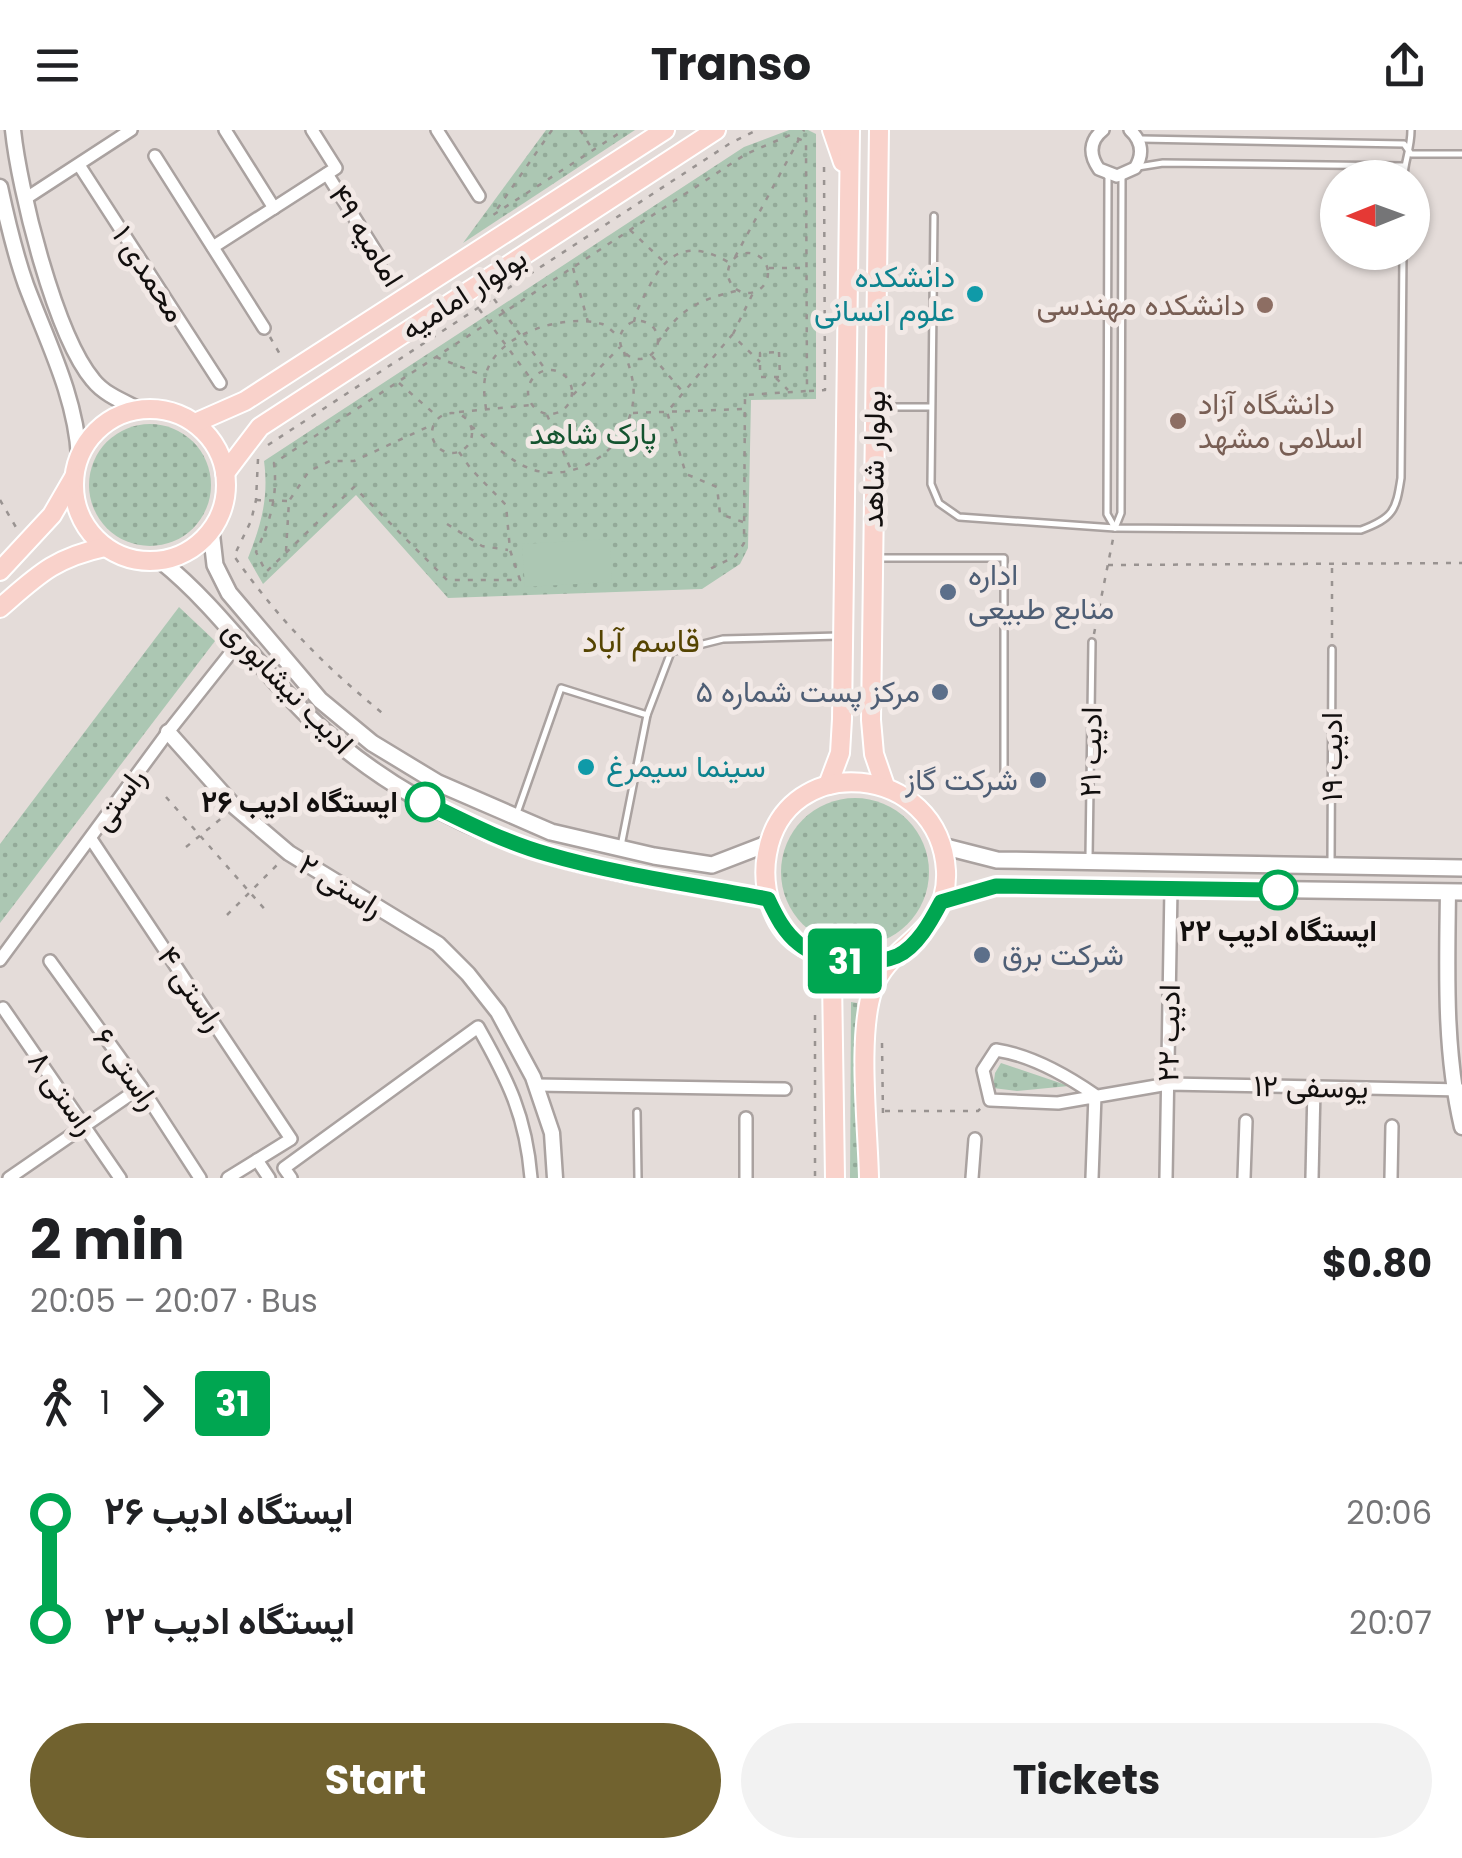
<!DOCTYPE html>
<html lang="en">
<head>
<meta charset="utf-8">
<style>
	:root { --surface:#fff; --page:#f2f2f2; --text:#202124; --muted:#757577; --accent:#71622f }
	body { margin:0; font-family:Poppins,Vazirmatn,sans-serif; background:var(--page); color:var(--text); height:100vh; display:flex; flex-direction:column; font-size:38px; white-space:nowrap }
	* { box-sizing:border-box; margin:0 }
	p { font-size:32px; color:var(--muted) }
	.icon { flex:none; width:55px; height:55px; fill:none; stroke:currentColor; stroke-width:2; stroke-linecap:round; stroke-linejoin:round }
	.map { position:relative; height:1048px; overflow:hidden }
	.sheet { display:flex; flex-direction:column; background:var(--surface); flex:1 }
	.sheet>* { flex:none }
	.badge { padding:0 20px; border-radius:8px; font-size:35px; line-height:65px }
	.needle { width:65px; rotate:269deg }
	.tools { position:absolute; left:1320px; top:30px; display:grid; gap:20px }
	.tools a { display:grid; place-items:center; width:110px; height:110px; border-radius:50%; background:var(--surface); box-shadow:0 2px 8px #0004; font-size:50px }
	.map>.badge { position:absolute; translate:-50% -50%; box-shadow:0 0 0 5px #fff }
	.legs { display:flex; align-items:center; gap:15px; height:110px; padding:0 30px; font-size:32px }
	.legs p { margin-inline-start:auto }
	.headline { display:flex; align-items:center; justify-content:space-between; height:170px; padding:0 30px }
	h1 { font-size:55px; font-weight:700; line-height:75px }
	.button { display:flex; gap:20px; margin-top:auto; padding:20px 30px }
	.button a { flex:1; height:115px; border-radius:60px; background:var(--accent); color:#fff; font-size:40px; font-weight:700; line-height:115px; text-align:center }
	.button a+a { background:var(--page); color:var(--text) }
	ul { padding:0 30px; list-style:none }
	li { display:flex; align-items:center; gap:35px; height:110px; font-size:38px }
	li i { display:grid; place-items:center; width:15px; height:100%; margin:0 12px; background:currentColor }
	li i::after { content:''; width:25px; height:25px; margin:-12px; border:8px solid; border-radius:50%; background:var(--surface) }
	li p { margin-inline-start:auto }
	li:first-child i { background:linear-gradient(#0000 50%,currentColor 0) }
	li:last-child i { background:linear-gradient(currentColor 50%,#0000 0) }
	header { display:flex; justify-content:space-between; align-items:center; height:130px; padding:0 30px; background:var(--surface); font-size:45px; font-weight:700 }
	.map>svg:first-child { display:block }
	.green { fill:url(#green-dots) }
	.pitch { fill:#acc7b3 }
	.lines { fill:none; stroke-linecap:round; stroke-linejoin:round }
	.service-casing { stroke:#aaa2a0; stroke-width:10 }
	.minor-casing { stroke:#aaa2a0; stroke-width:16 }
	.tertiary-casing { stroke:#aaa2a0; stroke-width:19 }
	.secondary-casing { stroke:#aaa2a0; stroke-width:20 }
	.primary-casing { stroke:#fff; stroke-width:22 }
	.path { stroke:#999391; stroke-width:2.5; stroke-dasharray:5 8; stroke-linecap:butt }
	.service { stroke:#fff; stroke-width:5 }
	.minor { stroke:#fff; stroke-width:11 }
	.tertiary { stroke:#fff; stroke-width:14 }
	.secondary { stroke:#fff; stroke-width:15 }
	.primary { stroke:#f9d2cb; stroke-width:18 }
	.line-1-casing { stroke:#fff; stroke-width:22 }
	.line-1 { stroke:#00a651; stroke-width:15 }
	.culture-dot { fill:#0f9aa8; stroke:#f2e9e6; stroke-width:4 }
	.education-dot { fill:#8d6e63; stroke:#f2e9e6; stroke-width:4 }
	.service-dot { fill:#5c6f8a; stroke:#f2e9e6; stroke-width:4 }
	.stop-1-dot { fill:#fff; stroke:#00a651; stroke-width:5 }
	.labels { text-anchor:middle; stroke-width:10; stroke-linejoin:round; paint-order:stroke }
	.street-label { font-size:30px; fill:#120f0e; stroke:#f2e9e6 }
	.culture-label { font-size:30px; fill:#0d838f; stroke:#f2e9e6; text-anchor:end }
	.education-label { font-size:30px; fill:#785e54; stroke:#f2e9e6; text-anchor:end }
	.park-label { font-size:30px; fill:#14532f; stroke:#f2e9e6 }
	.service-label { font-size:30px; fill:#4e5e75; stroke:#f2e9e6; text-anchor:start }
	.stop-label { font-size:30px; font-weight:bold; fill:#120f0e; stroke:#f2e9e6; text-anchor:end }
	.neighbourhood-label { font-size:32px; fill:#554401; stroke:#f2e9e6 }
</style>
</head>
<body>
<header><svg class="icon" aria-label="menu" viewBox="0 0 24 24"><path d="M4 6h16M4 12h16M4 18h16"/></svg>Transo<svg class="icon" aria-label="share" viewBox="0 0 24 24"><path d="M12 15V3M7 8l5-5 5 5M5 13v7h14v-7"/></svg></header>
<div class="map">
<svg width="1462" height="1048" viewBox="0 0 1462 1048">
	<defs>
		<pattern id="green-dots" width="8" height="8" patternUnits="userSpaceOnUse" patternTransform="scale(2.5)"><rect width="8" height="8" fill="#acc7b3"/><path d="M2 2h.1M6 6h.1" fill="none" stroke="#93aa99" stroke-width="1.8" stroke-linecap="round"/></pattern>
	</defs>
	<rect width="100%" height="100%" fill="#e4dcd9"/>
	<g class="green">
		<polygon points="546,0 635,0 463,113"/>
		<path d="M789,0H808L816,4V269L751,270L748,418L740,434L702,459L448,468L356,365L263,454L248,428C261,395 269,368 264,331L744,17Z"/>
		<circle cx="150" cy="355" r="61"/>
		<polygon points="179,477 215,511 0,793 0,714"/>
		<circle cx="855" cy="742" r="74"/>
		<polygon points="851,872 857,873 859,1048 850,1048"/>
		<polygon points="1001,933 1069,956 1017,961 993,958 995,943"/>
	</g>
	<polygon class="pitch" points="610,409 612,452 525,457 522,414"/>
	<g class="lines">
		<defs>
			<g id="service">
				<polyline points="1141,9 1404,14 1411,24 1462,24"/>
				<polyline points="1138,37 1163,33 1404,36"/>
				<polyline points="1105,44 1108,47 1107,384 1115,398"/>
				<path d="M1404,48C1404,31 1411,20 1411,0"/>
				<path d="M934,86L931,354L939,373L959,387L1115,398L1361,400C1393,388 1396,381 1401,348L1403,122"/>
				<polyline points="878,277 930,277"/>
				<polyline points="1115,398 1121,383 1122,47"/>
				<polyline points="876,428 1004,428 1004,651"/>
				<polyline points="647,585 671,522 723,509 839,506"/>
				<polyline points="516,686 561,558 647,585 621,716"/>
				<polyline points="1089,728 1092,512"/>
				<polyline points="1331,733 1332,519"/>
				<polyline points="637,982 638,1048"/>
			</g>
			<g id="minor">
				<polyline points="225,0 274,78"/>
				<polyline points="437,0 479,66"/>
				<path d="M1103,0C1089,11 1089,25 1099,39L1117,46L1135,38C1144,24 1142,11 1130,0"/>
				<polyline points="155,26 264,198"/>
				<polyline points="79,35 220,253"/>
				<polyline points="327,44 381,130"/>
				<polyline points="25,69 131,0"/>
				<polyline points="213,117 336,38 312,0"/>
				<polyline points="91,709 291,1009 228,1048"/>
				<polyline points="0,830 168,602 241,510"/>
				<polyline points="50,831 141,957 200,1048"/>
				<polyline points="3,878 120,1048"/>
				<polyline points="536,955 785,959"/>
				<polyline points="746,988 746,1048"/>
				<polyline points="257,1030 269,1048"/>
				<polyline points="9,1048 141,957"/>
				<path d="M291,1048L284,1038L478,897C508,950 526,986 531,1048"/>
				<polyline points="972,1048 975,1009"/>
				<path d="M1092,1048L1095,965C1066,945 1030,925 996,920L983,940L990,970L1058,973L1168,954L1462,960"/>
				<polyline points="1166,1048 1171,758"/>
				<polyline points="1244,1048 1246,991"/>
				<polyline points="1312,1048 1314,957"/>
				<polyline points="1391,1048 1392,996"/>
			</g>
			<g id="tertiary">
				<path d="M13,0C19,59 55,205 93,250C104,264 122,271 138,279"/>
				<path d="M0,57C7,90 15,124 26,155C47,211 76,267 79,327"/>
				<polyline points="168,602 235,677 289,723 438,814 468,844 498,882 533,947 552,1003 555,1048"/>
				<path d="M1448,762C1447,841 1444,920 1462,997"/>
			</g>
			<g id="secondary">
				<polyline points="211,400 215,435 229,463 320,570 372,613 438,653 551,702 654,726 712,735 769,713"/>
				<path d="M161,431C217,476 257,536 308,586C372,649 457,696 543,723C616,746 693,755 768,769"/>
				<polyline points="942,716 997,730 1462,738"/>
				<polyline points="941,772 996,756 1462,762"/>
			</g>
			<g id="primary">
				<polyline points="832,0 843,32"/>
				<polyline points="879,0 871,590 874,624 885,656"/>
				<circle cx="150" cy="355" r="76"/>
				<polyline points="195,293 245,271 665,0"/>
				<polyline points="225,343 260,297 716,0"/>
				<polyline points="0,441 52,385 74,347"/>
				<path d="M0,478C38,445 54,428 105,417"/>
				<polyline points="828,655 840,623 842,589 850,0"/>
				<polyline points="811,822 823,833 832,848 835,1048"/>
				<path d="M869,1048C868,998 857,904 873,859C889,812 949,805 946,741C940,633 785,619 767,724C761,757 772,800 803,817C812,822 823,824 832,827C838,829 847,834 854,834C867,835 885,828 898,826"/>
			</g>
		</defs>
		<use href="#service" class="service-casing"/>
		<use href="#minor" class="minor-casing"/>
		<use href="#tertiary" class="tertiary-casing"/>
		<use href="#secondary" class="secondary-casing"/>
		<use href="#primary" class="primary-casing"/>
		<g class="path">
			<polyline points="552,0 493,85 624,0"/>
			<polyline points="580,0 593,20"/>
			<polyline points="630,100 664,132"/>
			<circle cx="748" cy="143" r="20"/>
			<polyline points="735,127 804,0"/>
			<polyline points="573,138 588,192"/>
			<polyline points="769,138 806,138"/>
			<polyline points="387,139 396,154"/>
			<polyline points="494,169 545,239"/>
			<polyline points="479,179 531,249"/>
			<circle cx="639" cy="210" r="19"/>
			<path d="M634,192C636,179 644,167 650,155C670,117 694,112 730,133"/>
			<polyline points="733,204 753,163"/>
			<polyline points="270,207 281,226"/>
			<path d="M658,212C680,179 698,170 736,161"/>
			<polygon points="779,222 780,247 760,247 760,223"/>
			<polyline points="652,226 682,261"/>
			<polyline points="436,227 484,246"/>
			<circle cx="550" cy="262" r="22"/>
			<polyline points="776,248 788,260"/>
			<polyline points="399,253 438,287"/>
			<polyline points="809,261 825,260 824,30"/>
			<polyline points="573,265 620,217"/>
			<path d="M486,279C485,270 483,258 485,248C493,204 564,183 602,194C608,196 615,204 620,208"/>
			<polyline points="459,282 531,275"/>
			<polyline points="633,283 745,279"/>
			<circle cx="452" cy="303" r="20"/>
			<polyline points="547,285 572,342"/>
			<path d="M471,296C490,311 511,333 534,340C574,352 621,323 631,282C637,261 632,242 624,222"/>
			<polyline points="268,315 729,14 757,0"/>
			<path d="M459,322L471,339L506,375L510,420L520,450H447L354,357L266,442L256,422C270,392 278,367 274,333L746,24L790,5L806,12L807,261L745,265L744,413L736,426L704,442"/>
			<path d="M258,329L256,370L251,391L234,426C279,490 325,537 386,586"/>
			<polyline points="0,370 17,399"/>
			<polyline points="256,370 288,371"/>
			<polyline points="743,392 720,384 717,357 686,344 667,282 732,205 760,232"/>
			<polyline points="447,394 482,416 508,420"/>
			<polyline points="286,421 289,371 309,341 330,331 354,331 434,294"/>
			<polyline points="1108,435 1462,433"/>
			<polyline points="1094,504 1113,409"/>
			<polyline points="1332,508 1332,436"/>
			<polyline points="166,667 269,784"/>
			<polyline points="186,717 223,687"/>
			<polyline points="227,785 279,733"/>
			<polyline points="815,885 815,1048"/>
			<polyline points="882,913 883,985"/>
			<polyline points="885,981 978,981 981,978"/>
		</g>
		<use href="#service" class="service"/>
		<use href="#minor" class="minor"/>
		<use href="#tertiary" class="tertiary"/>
		<use href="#secondary" class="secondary"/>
		<use href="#primary" class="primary"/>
	</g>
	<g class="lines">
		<defs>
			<path id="line-1" d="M425,672C464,691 504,712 547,724C619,745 694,755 768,769C776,786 784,802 799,814C822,833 870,837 897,826C917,817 931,791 941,772L996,756L1278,760"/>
		</defs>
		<use href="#line-1" class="line-1-casing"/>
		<use href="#line-1" class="line-1"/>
	</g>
	<g class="culture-dot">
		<circle cx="975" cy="164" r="10"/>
		<circle cx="586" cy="637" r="10"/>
	</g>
	<g class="education-dot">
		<circle cx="1265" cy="175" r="10"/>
		<circle cx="1178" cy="291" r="10"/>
	</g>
	<g class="service-dot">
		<circle cx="948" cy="462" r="10"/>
		<circle cx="940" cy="562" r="10"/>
		<circle cx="1038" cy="650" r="10"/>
		<circle cx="982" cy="825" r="10"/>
	</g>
	<g class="stop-1-dot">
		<circle cx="425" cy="672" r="18"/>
		<circle cx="1278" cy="760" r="18"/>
	</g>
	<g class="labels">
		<g class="street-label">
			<text transform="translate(366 106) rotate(58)" y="10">امامیه ۴۹</text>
			<text transform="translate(149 144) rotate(57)" y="10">محمدی ۱</text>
			<text transform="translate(464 164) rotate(-33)" y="10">بولوار امامیه</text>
			<text transform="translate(874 329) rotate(-89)" y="10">بولوار شاهد</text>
			<text transform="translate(288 557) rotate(46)" y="10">ادیب نیشابوری</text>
			<text transform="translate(1091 622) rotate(-89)" y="10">ادیب ۲۱</text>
			<text transform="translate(1332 627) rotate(-90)" y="10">ادیب ۱۹</text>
			<text transform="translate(119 669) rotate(-54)" y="10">راستی</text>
			<text transform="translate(341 756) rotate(32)" y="10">راستی ۲</text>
			<text transform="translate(191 859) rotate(56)" y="10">راستی ۴</text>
			<text transform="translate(1169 903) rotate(-89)" y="10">ادیب ۲۲</text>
			<text transform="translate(126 939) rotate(55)" y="10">راستی ۶</text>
			<text transform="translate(1311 957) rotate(1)" y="10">یوسفی ۱۲</text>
			<text transform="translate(62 963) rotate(55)" y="10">راستی ۸</text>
		</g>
		<g class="culture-label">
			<text x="955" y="157">دانشکده<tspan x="955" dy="34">علوم انسانی</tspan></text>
			<text x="606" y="647" text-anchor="start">سینما سیمرغ</text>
		</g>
		<g class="education-label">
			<text x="1245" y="185">دانشکده مهندسی</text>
			<text x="1198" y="284" text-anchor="start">دانشگاه آزاد<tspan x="1198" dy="34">اسلامی مشهد</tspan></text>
		</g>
		<g class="park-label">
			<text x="593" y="314">پارک شاهد</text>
		</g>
		<g class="service-label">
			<text x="968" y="455">اداره<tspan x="968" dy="34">منابع طبیعی</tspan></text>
			<text x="920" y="572" text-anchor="end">مرکز پست شماره ۵</text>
			<text x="1018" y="660" text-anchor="end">شرکت گاز</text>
			<text x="1002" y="835">شرکت برق</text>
		</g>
		<g class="stop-label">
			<text x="398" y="682">ایستگاه ادیب ۲۶</text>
			<text x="1278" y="811" text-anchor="middle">ایستگاه ادیب ۲۲</text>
		</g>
		<g class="neighbourhood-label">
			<text x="641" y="522">قاسم آباد</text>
		</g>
	</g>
</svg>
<div class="tools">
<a><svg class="needle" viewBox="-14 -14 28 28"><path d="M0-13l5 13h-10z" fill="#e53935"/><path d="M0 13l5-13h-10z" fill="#757577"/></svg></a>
</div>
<b class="badge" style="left:845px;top:831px;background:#00a651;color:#fff">31</b>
</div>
<section class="sheet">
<div class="headline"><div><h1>2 min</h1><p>20:05 – 20:07 · Bus</p></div><b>$0.80</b></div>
<div class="legs"><svg class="icon" aria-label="walk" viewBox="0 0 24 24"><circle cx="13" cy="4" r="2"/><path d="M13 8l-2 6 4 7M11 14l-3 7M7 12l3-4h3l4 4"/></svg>1<svg class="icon" aria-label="forward" viewBox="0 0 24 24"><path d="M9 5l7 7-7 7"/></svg><b class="badge" style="background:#00a651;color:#fff">31</b></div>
<ul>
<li><i style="color:#00a651"></i><b>ایستگاه ادیب ۲۶</b><p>20:06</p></li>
<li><i style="color:#00a651"></i><b>ایستگاه ادیب ۲۲</b><p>20:07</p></li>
</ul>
<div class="button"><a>Start</a><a>Tickets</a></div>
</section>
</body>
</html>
